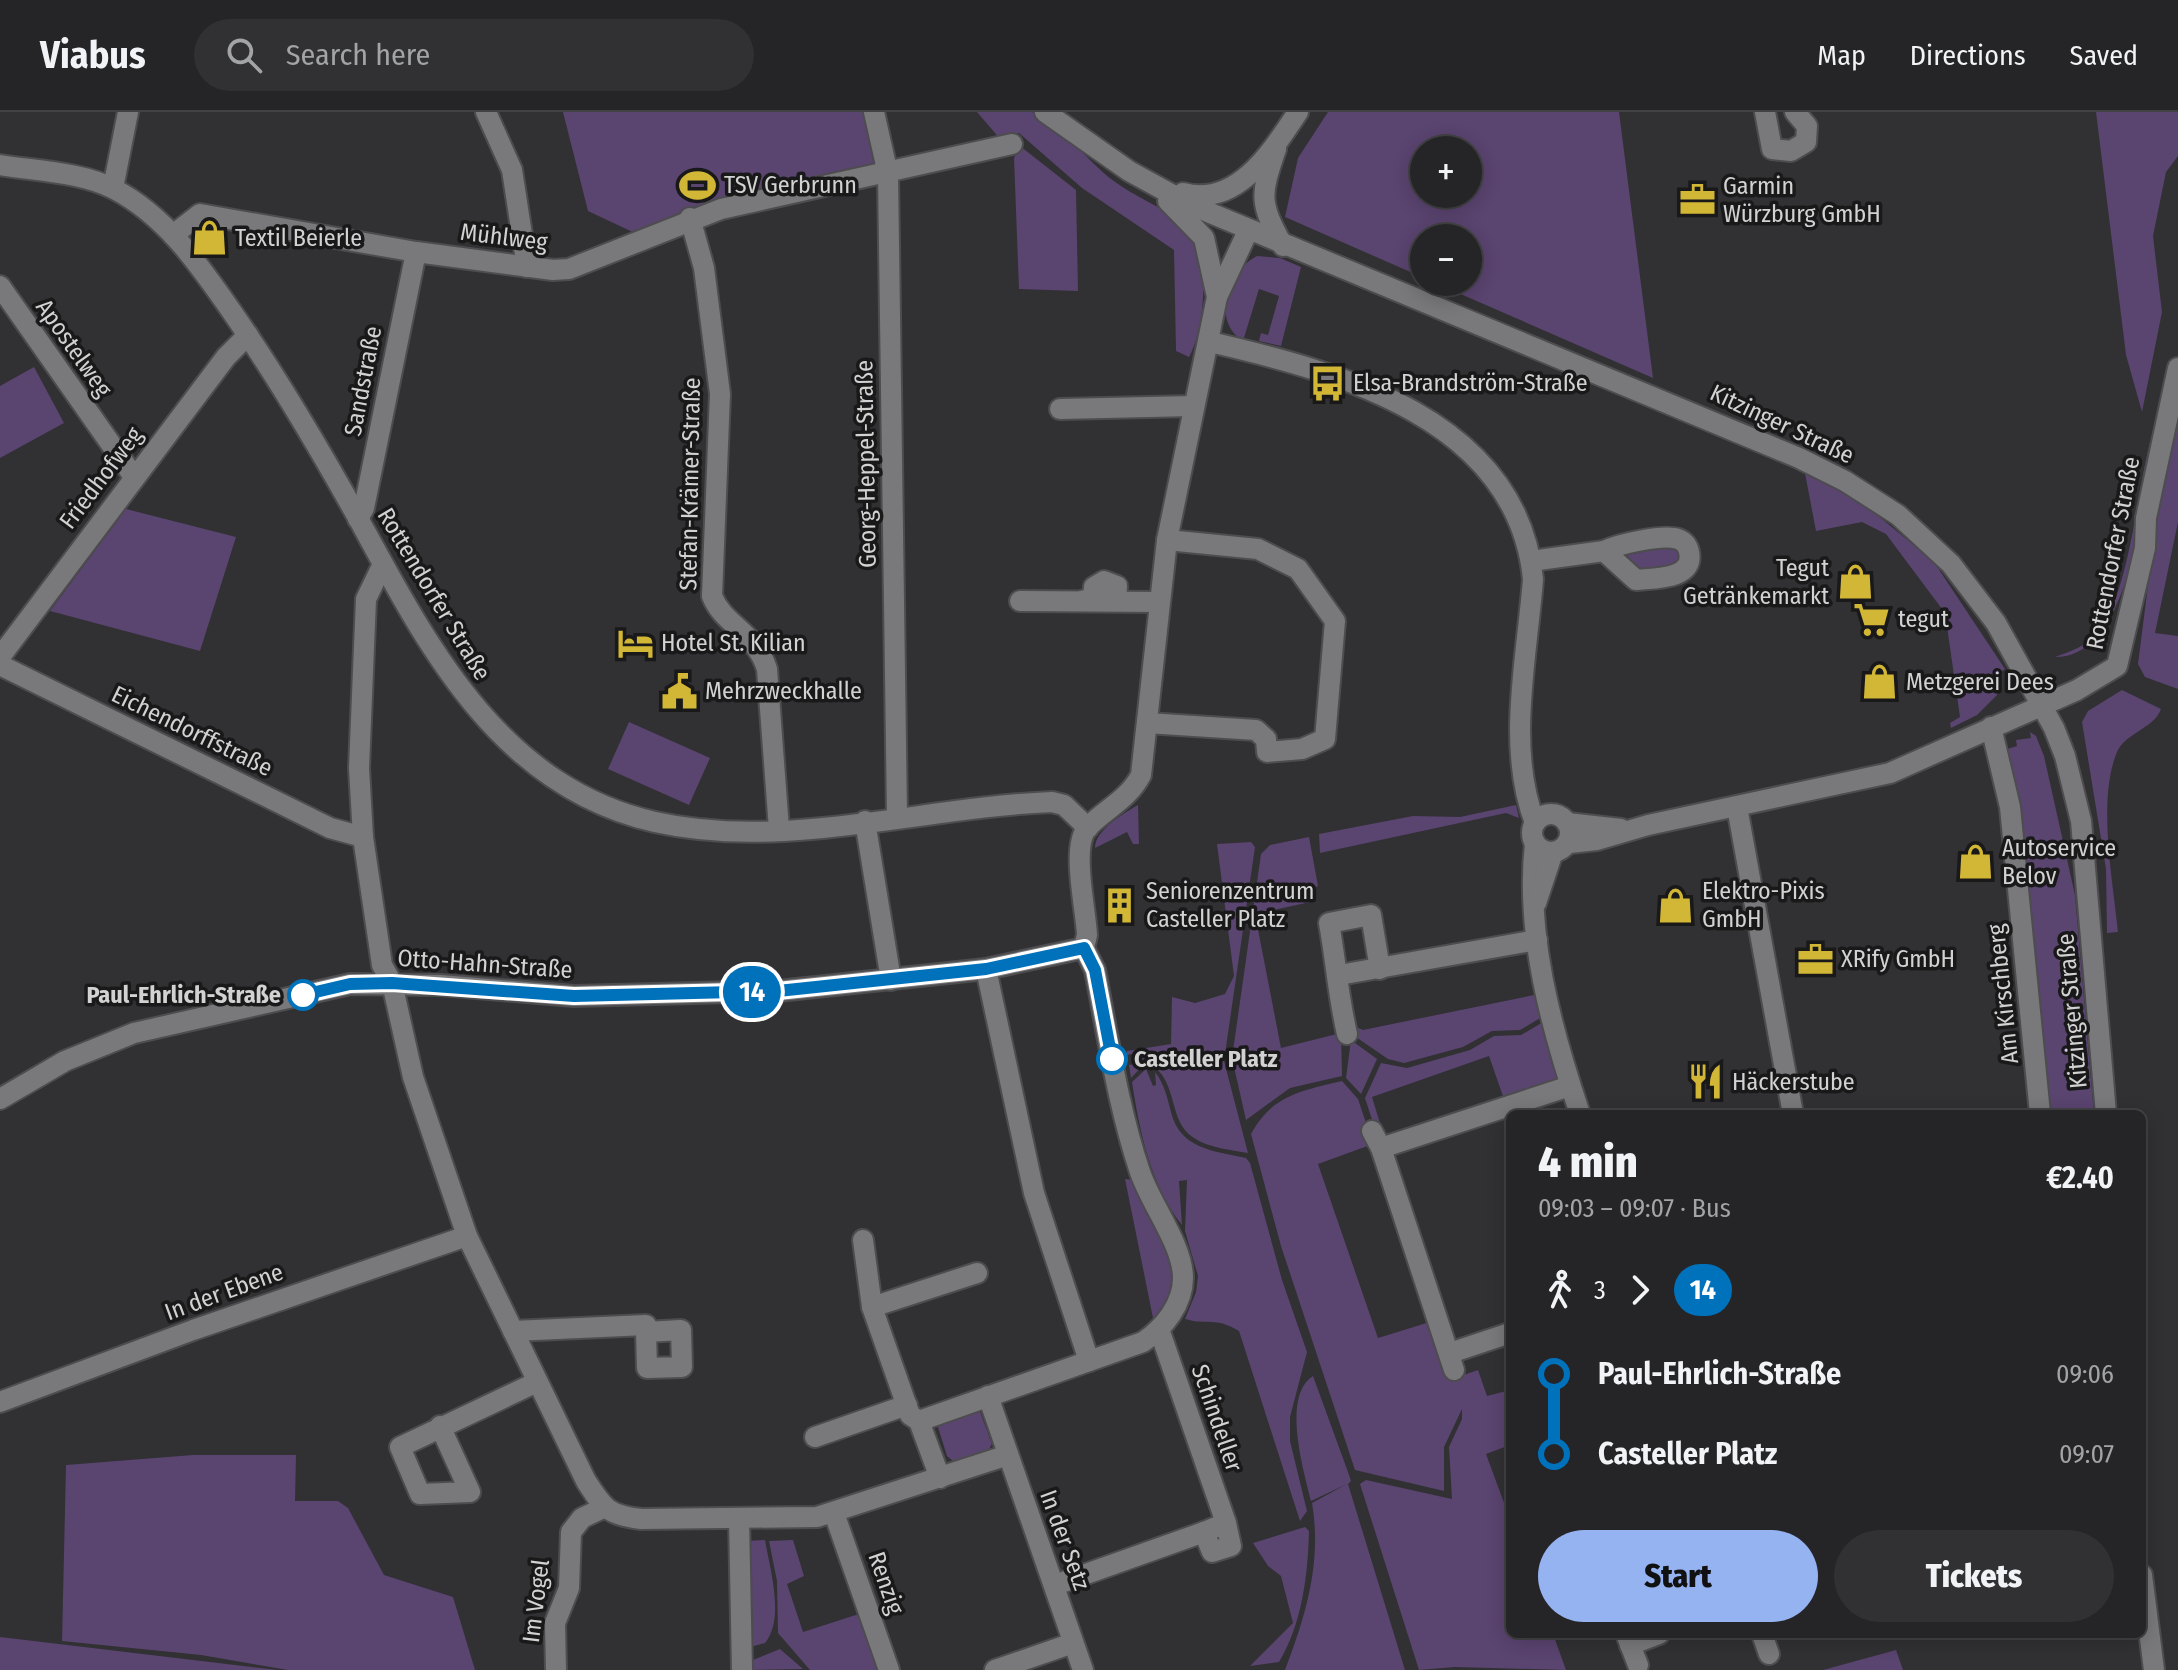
<!DOCTYPE html>
<html lang="en">
<head>
<meta charset="utf-8">
<style>
	:root { --surface:#252426; --page:#313032; --text:#f1f3f6; --muted:#a3a4a7; --line:#424143; --accent:#95b2f1 }
	body { margin:0; font-family:"Fira Sans Condensed",sans-serif; background:var(--page); color:var(--text); height:100vh; display:flex; flex-direction:column; font-size:30px; white-space:nowrap }
	* { box-sizing:border-box; margin:0 }
	p { font-size:26px; color:var(--muted) }
	.icon { flex:none; width:44px; height:44px; fill:none; stroke:currentColor; stroke-width:2; stroke-linecap:round; stroke-linejoin:round }
	.map { position:relative; flex:1; overflow:hidden }
	.side { position:absolute; left:1506px; top:998px; width:640px; height:528px; display:flex; flex-direction:column; background:var(--surface); border-radius:12px; box-shadow:0 4px 20px #0003,0 0 0 2px var(--line) }
	.side>* { flex:none }
	.badge { padding:0 16px; border-radius:26px; font-size:28px; line-height:52px }
	.controls { position:absolute; left:1410px; top:24px; display:grid; gap:16px }
	.controls a { display:grid; place-items:center; width:72px; height:72px; border-radius:50%; background:var(--surface); box-shadow:0 4px 20px #0003,0 0 0 2px var(--line); font-size:40px }
	.map>.badge { position:absolute; translate:-50% -50%; box-shadow:0 0 0 4px #fff }
	.legs { display:flex; align-items:center; gap:12px; height:88px; padding:0 32px; font-size:26px }
	.legs p { margin-inline-start:auto }
	.head { display:flex; align-items:center; justify-content:space-between; height:136px; padding:0 32px }
	h1 { font-size:44px; font-weight:800; line-height:60px }
	.button { display:flex; gap:16px; margin-top:auto; padding:16px 32px }
	.button a { flex:1; height:92px; border-radius:48px; background:var(--accent); color:#111; font-size:32px; font-weight:800; line-height:92px; text-align:center }
	.button a+a { background:var(--page); color:var(--text) }
	ul { padding:0 32px; list-style:none }
	li { display:flex; align-items:center; gap:28px; height:80px; font-size:30px }
	li i { display:grid; place-items:center; width:12px; height:100%; margin:0 10px; background:currentColor }
	li i::after { content:''; width:20px; height:20px; margin:-10px; border:6px solid; border-radius:50%; background:var(--surface) }
	li p { margin-inline-start:auto }
	li:first-child i { background:linear-gradient(#0000 50%,currentColor 0) }
	li:last-child i { background:linear-gradient(currentColor 50%,#0000 0) }
	header { display:flex; align-items:center; gap:48px; box-sizing:border-box; height:112px; padding:0 40px; background:var(--surface); border-bottom:2px solid var(--line) }
	header strong { font-size:38px }
	nav { display:flex; gap:44px; margin-inline-start:auto; font-size:28px }
	.search { width:560px; height:72px; background:var(--page); display:flex; align-items:center; gap:20px; box-sizing:border-box; padding:0 28px; border-radius:44px; color:var(--muted); font-size:30px }
	.map>svg:first-child { display:block }
	.green { fill:#5a4470; fill-rule:evenodd }
	.lines { fill:none; stroke-linecap:round; stroke-linejoin:round }
	.minor-casing { stroke:#4d4c4e; stroke-width:24 }
	.minor { stroke:#79787b; stroke-width:20 }
	.line-1-casing { stroke:#fff; stroke-width:18 }
	.line-1 { stroke:#0072bc; stroke-width:12 }
	.stop-1-dot { fill:#fff; stroke:#0072bc; stroke-width:4 }
	.labels { text-anchor:middle; stroke-width:7; stroke-linejoin:round; paint-order:stroke }
	.poi-label { font-size:24px; fill:#d3d2d3; stroke:#19191a; text-anchor:start }
	.street-label { font-size:24px; fill:#d3d2d3; stroke:#19191a }
	.stop-label { font-size:24px; font-weight:bold; fill:#d3d2d3; stroke:#19191a; text-anchor:end }
</style>
</head>
<body>
<header>
<strong>Viabus</strong>
<div class="search"><svg class="icon" aria-label="search" viewBox="0 0 24 24"><circle cx="10" cy="10" r="6"/><path d="M15 15l6 6"/></svg>Search here</div>
<nav><a>Map</a><a>Directions</a><a>Saved</a></nav>
</header>
<div class="map">
<svg width="2178" height="1558" viewBox="0 0 2178 1558">
	<rect width="100%" height="100%" fill="#313033"/>
	<g class="green">
		<polygon points="563,0 868,0 882,58 639,123 588,99"/>
		<path d="M977,0C992,0 1017,0 1032,0C1056,8 1090,51 1111,67C1133,84 1161,94 1183,112C1212,135 1206,216 1189,245L1176,239L1174,138L1082,76L1019,21L1001,28Z"/>
		<path d="M1328,0H1619L1653,266L1433,170H1468V126H1424V166L1285,105L1298,46ZM1468,38V82H1424V38Z"/>
		<polygon points="2096,0 2178,0 2178,44 2166,60 2153,124 2162,200 2142,300 2126,243"/>
		<polygon points="1020,34 1076,78 1078,179 1019,177 1014,46"/>
		<path d="M1257,144L1280,146L1301,155L1281,234L1259,229L1261,221L1268,223L1279,184L1259,177L1243,229C1211,210 1227,159 1257,144Z"/>
		<polygon points="34,255 64,311 0,346 0,274"/>
		<polygon points="2178,303 2178,410 2155,521 2178,524 2178,577 2145,565 2138,552 2157,402"/>
		<path d="M2150,330C2154,341 2147,364 2145,378C2137,427 2121,546 2055,545C2071,539 2085,535 2097,521C2129,484 2137,380 2150,330Z"/>
		<polygon points="1804,356 1876,402 1934,450 2005,557 1999,561 1997,583 1977,603 1951,616 1950,611 1960,605 1945,501 1886,422 1862,410 1816,419"/>
		<polygon points="126,397 236,425 200,539 50,499"/>
		<polygon points="1672,434 1682,438 1677,454 1640,459 1627,443"/>
		<path d="M2122,578L2161,597C2154,617 2126,620 2117,640C2097,688 2113,768 2118,820L2107,821L2106,757L2082,610L2088,599Z"/>
		<polygon points="629,610 710,646 689,693 608,657"/>
		<polygon points="2030,620 2036,624 2044,644 2075,783 2094,1002 2052,1002 2004,638 2017,634 2016,628 2031,626"/>
		<path d="M1138,693L1139,732H1133L1127,720L1095,736C1095,718 1124,701 1138,693Z"/>
		<polygon points="1516,693 1519,706 1506,701 1320,741 1319,722 1413,704 1460,705"/>
		<polygon points="1309,725 1318,774 1312,777 1315,789 1255,802 1281,936 1341,921 1342,964 1290,976 1246,1008 1232,946 1261,742 1270,733"/>
		<path d="M1251,730L1255,735L1224,949L1248,1041C1231,1038 1209,1036 1194,1026C1166,1008 1181,970 1147,949L1131,966L1129,953L1134,952L1132,942L1127,943V939L1171,932L1172,885L1195,891L1225,882L1234,864L1217,732Z"/>
		<polygon points="1539,882 1542,905 1520,918 1492,919 1463,935 1404,951 1388,947 1350,921 1349,884 1356,915 1363,918"/>
		<polygon points="1545,909 1560,967 1505,990 1489,944 1372,985 1382,1018 1376,1020 1365,986 1381,951 1407,956 1470,938 1494,924 1521,923"/>
		<polygon points="1351,928 1377,947 1361,982 1346,966"/>
		<path d="M1146,957L1153,974L1156,973L1155,960C1165,973 1167,985 1171,1000C1180,1037 1214,1039 1246,1046L1250,1051L1282,1168L1307,1240L1290,1305V1329L1307,1399L1300,1409L1239,1219C1214,1204 1209,1214 1185,1207L1196,1180L1198,1164L1185,1119L1187,1068L1179,1069L1182,1113C1151,1075 1139,1017 1132,970Z"/>
		<path d="M1342,969L1358,987L1373,1032L1318,1052L1378,1226L1433,1209L1452,1267L1478,1258L1487,1284L1510,1278V1333L1486,1342L1510,1407V1522H1553L1566,1558L1455,1555L1419,1558L1360,1372L1366,1368L1452,1387L1449,1335L1462,1307V1297L1444,1335V1379L1355,1358L1281,1134L1251,1022C1272,983 1301,979 1342,969Z"/>
		<path d="M1125,1067L1134,1068C1152,1125 1200,1150 1154,1211Z"/>
		<path d="M1313,1264L1348,1360L1351,1369L1348,1372L1405,1558H1285C1306,1503 1322,1450 1312,1391L1347,1372L1311,1389C1304,1360 1281,1284 1313,1264Z"/>
		<polygon points="979,1297 992,1332 989,1337 953,1349 947,1344 937,1312"/>
		<polygon points="193,1343 296,1343 295,1389 338,1389 348,1396 384,1463 453,1485 475,1558 288,1558 201,1543 62,1529 66,1353"/>
		<path d="M1305,1415L1309,1419C1308,1463 1302,1512 1279,1550L1250,1554L1293,1511L1281,1464L1268,1454L1253,1431Z"/>
		<path d="M765,1428C770,1457 785,1507 765,1531L750,1535L746,1429Z"/>
		<polygon points="793,1428 804,1464 787,1472 803,1520 862,1501 881,1558 810,1558 778,1521 777,1469 769,1429"/>
		<polygon points="0,1525 278,1558 0,1558"/>
		<polygon points="780,1537 803,1557 748,1558 748,1550"/>
		<polygon points="1896,1538 1903,1558 1823,1558"/>
	</g>
	<g class="lines">
		<defs>
			<g id="minor">
				<polyline points="486,0 512,58 527,155"/>
				<polyline points="874,0 888,62 897,704"/>
				<polyline points="1045,0 1129,59 1191,93 1799,346 1845,369 1898,403 1951,452 1996,511 2054,616 2065,644 2081,709 2106,1002"/>
				<polyline points="1765,0 1772,37 1791,39 1806,30 1807,14 1795,0"/>
				<path d="M1276,37C1260,84 1259,90 1283,134"/>
				<path d="M0,53C36,59 82,60 114,77C166,104 200,154 232,200C278,266 319,336 358,406C427,533 499,675 655,710C784,739 922,695 1052,690L1064,693L1088,716"/>
				<polyline points="113,76 128,0"/>
				<path d="M1183,81C1237,96 1272,39 1298,0"/>
				<path d="M690,106L704,156L720,282L712,484C724,514 755,519 767,557L779,717"/>
				<polyline points="173,123 200,102 416,140 553,158 569,157 721,97 1012,32"/>
				<polyline points="0,174 134,365"/>
				<polyline points="1217,185 1248,119"/>
				<path d="M1210,230C1340,260 1517,307 1533,467C1527,546 1506,635 1535,711"/>
				<polyline points="1060,297 1193,294"/>
				<polyline points="358,407 364,396 416,140"/>
				<path d="M1531,449L1604,439L1636,468C1653,466 1695,468 1689,440C1688,434 1684,429 1678,427C1663,422 1618,432 1604,439"/>
				<path d="M382,454L366,487L359,656L363,725L382,853L392,871L413,965L467,1124L586,1369C604,1397 608,1403 641,1407L817,1405L1008,1343"/>
				<polyline points="1020,489 1159,490"/>
				<polyline points="1082,489 1093,486 1094,475 1104,469 1117,474 1116,489"/>
				<polyline points="0,545 226,245 248,223"/>
				<polyline points="0,553 330,716 363,725"/>
				<polyline points="1147,611 1256,618 1266,627 1267,640 1302,637 1325,627 1335,509 1298,457 1258,437 1167,428"/>
				<polyline points="1991,615 2010,695 2040,1002"/>
				<polyline points="1737,695 1793,1002"/>
				<circle cx="1551" cy="721" r="19"/>
				<polyline points="865,709 891,868"/>
				<polyline points="1567,711 1621,717"/>
				<path d="M1535,731C1525,821 1551,916 1580,1002"/>
				<polyline points="1569,731 1597,728 1648,713 1890,661 2077,578 2117,554 2145,436 2146,406 2178,256"/>
				<polyline points="1536,791 1553,740"/>
				<path d="M1084,836L1087,823C1086,798 1071,735 1087,716C1105,697 1128,688 1141,663L1167,428L1217,185L1204,126L1168,89"/>
				<polyline points="986,857 1034,1081 1089,1249"/>
				<polyline points="1339,863 1537,828"/>
				<path d="M1347,922C1338,883 1336,850 1329,811L1371,803L1380,857"/>
				<polyline points="0,987 65,949 134,921 350,872 440,873 574,884 778,879 986,857 1084,836"/>
				<polyline points="1372,1019 1381,1036 1454,1258"/>
				<polyline points="1381,1036 1570,974"/>
				<polyline points="863,1128 872,1195 910,1303 919,1309 940,1366"/>
				<polyline points="872,1195 977,1161"/>
				<polyline points="1159,1217 1226,1411 1204,1420 1212,1440 1231,1434 1226,1411"/>
				<polyline points="513,1219 646,1213 646,1220 681,1218 682,1255 647,1256 646,1220"/>
				<polyline points="1450,1241 1510,1221"/>
				<polyline points="988,1284 1083,1558"/>
				<polyline points="0,1290 193,1218 467,1124"/>
				<path d="M919,1309L1143,1230C1164,1216 1183,1192 1183,1166C1183,1133 1151,1093 1140,1060C1118,995 1108,925 1095,858L1084,836"/>
				<polyline points="440,1314 470,1380 420,1382 400,1335 537,1270"/>
				<polyline points="815,1325 907,1293"/>
				<polyline points="834,1401 889,1558"/>
				<polyline points="739,1406 742,1558"/>
				<polyline points="2142,1463 2154,1558"/>
				<polyline points="1055,1473 1204,1420"/>
				<polyline points="1626,1522 1638,1553"/>
				<polyline points="1762,1522 1769,1542"/>
				<polyline points="1630,1533 1659,1522"/>
				<polyline points="556,1558 555,1511 569,1476 571,1420 582,1406 603,1396"/>
				<polyline points="995,1558 1073,1531"/>
			</g>
		</defs>
		<use href="#minor" class="minor-casing"/>
		<use href="#minor" class="minor"/>
	</g>
	<g class="lines">
		<defs>
			<polyline id="line-1" points="303,883 350,872 392,871 574,884 778,879 986,857 1084,836 1095,858 1112,947"/>
		</defs>
		<use href="#line-1" class="line-1-casing"/>
		<use href="#line-1" class="line-1"/>
	</g>
	<defs>
		<symbol id="stadium-bare" viewBox="-9 -9 18 18"><path d="M0-5a6.5 5 0 1 0 0 10a6.5 5 0 1 0 0-10ZM-3.5-1.8h7v3.6h-7Z" fill="#d2b635" stroke="#19191a" stroke-width="2.5" paint-order="stroke"/></symbol>
		<symbol id="office-bare" viewBox="-9 -9 18 18"><path d="M-6-3h4V-5.5h4V-3h4V5H-6ZM-1-4.5V-3h2v-1.5ZM-6 0V1H6V0Z" fill="#d2b635" stroke="#19191a" stroke-width="2.5" paint-order="stroke"/></symbol>
		<symbol id="shop-bare" viewBox="-9 -9 18 18"><path d="M-5-2.5h2.3a2.7 3.5 0 0 1 5.4 0H5L5.5 6h-11ZM-1.5-2.5h3a1.5 2.3 0 0 0-3 0Z" fill="#d2b635" stroke="#19191a" stroke-width="2.5" paint-order="stroke"/></symbol>
		<symbol id="bus-bare" viewBox="-9 -9 18 18"><path d="M-5-6H5V4H4V6H2V4H-2V6H-4V4H-5ZM-3.5-4V0h7V-4ZM-3.5 1.2v1.5H-2V1.2ZM2 1.2v1.5H3.5V1.2Z" fill="#d2b635" stroke="#19191a" stroke-width="2.5" paint-order="stroke"/></symbol>
		<symbol id="supermarket-bare" viewBox="-9 -9 18 18"><path d="M-6-5.5h2.5l.6 2H6L4.5 2H-2.5L-4.4-4H-6ZM-1.5 3.2a1.3 1.3 0 1 0 .1 0ZM3 3.2a1.3 1.3 0 1 0 .1 0Z" fill="#d2b635" stroke="#19191a" stroke-width="2.5" paint-order="stroke"/></symbol>
		<symbol id="hotel-bare" viewBox="-9 -9 18 18"><path d="M-6-4.5h1.5V1H6V5H4.5V3h-9V5H-6ZM-4 0a1.8 1.8 0 1 1 3.6 0ZM.5 0V-2.5h3Q6-2.5 6 0Z" fill="#d2b635" stroke="#19191a" stroke-width="2.5" paint-order="stroke"/></symbol>
		<symbol id="civic-bare" viewBox="-9 -9 18 18"><path d="M-.6-6.5H3V-4.5H.6V-3L4-1V1h2V6H-6V1h2V-1L-.6-3ZM-1.2 2.5V6h2.4V2.5Z" fill="#d2b635" stroke="#19191a" stroke-width="2.5" paint-order="stroke"/></symbol>
		<symbol id="building-bare" viewBox="-9 -9 18 18"><path d="M-4-6H4V6H1V3H-1V6H-4ZM-2.5-4.3h1.7v1.8h-1.7ZM.8-4.3h1.7v1.8H.8ZM-2.5-1h1.7V.8h-1.7ZM.8-1h1.7V.8H.8Z" fill="#d2b635" stroke="#19191a" stroke-width="2.5" paint-order="stroke"/></symbol>
		<symbol id="restaurant-bare" viewBox="-9 -9 18 18"><path d="M-5-6h1v4h1v-4h1v4h1v-4h1v5L-1.5 .5V6h-2V.5L-5-1ZM5-6V6H3V1.5H1.5Q1.5-4 5-6Z" fill="#d2b635" stroke="#19191a" stroke-width="2.5" paint-order="stroke"/></symbol>
	</defs>
	<g fill-rule="evenodd">
		<use href="#stadium-bare" x="672" y="48" width="51" height="51"/>
		<use href="#office-bare" x="1672" y="62" width="51" height="51"/>
		<use href="#shop-bare" x="184" y="100" width="51" height="51"/>
		<use href="#bus-bare" x="1302" y="246" width="51" height="51"/>
		<use href="#shop-bare" x="1830" y="444" width="51" height="51"/>
		<use href="#supermarket-bare" x="1846" y="482" width="51" height="51"/>
		<use href="#hotel-bare" x="610" y="506" width="51" height="51"/>
		<use href="#shop-bare" x="1854" y="544" width="51" height="51"/>
		<use href="#civic-bare" x="654" y="554" width="51" height="51"/>
		<use href="#shop-bare" x="1950" y="724" width="51" height="51"/>
		<use href="#building-bare" x="1094" y="768" width="51" height="51"/>
		<use href="#shop-bare" x="1650" y="768" width="51" height="51"/>
		<use href="#office-bare" x="1790" y="822" width="51" height="51"/>
		<use href="#restaurant-bare" x="1680" y="944" width="51" height="51"/>
	</g>
	<g class="stop-1-dot">
		<circle cx="303" cy="883" r="14"/>
		<circle cx="1112" cy="947" r="14"/>
	</g>
	<g class="labels">
		<g class="poi-label">
			<text x="724" y="81">TSV Gerbrunn</text>
			<text x="1723" y="82">Garmin<tspan x="1723" dy="28">Würzburg GmbH</tspan></text>
			<text x="235" y="134">Textil Beierle</text>
			<text x="1353" y="279">Elsa-Brandström-Straße</text>
			<text x="1829" y="464" text-anchor="end">Tegut<tspan x="1829" dy="28">Getränkemarkt</tspan></text>
			<text x="1898" y="515">tegut</text>
			<text x="661" y="539">Hotel St. Kilian</text>
			<text x="1906" y="578">Metzgerei Dees</text>
			<text x="705" y="587">Mehrzweckhalle</text>
			<text x="2002" y="744">Autoservice<tspan x="2002" dy="28">Belov</tspan></text>
			<text x="1146" y="787">Seniorenzentrum<tspan x="1146" dy="28">Casteller Platz</tspan></text>
			<text x="1702" y="787">Elektro-Pixis<tspan x="1702" dy="28">GmbH</tspan></text>
			<text x="1841" y="855">XRify GmbH</text>
			<text x="1732" y="978">Häckerstube</text>
		</g>
		<g class="street-label">
			<text transform="translate(504 125) rotate(7)" y="8">Mühlweg</text>
			<text transform="translate(74 236) rotate(55)" y="8">Apostelweg</text>
			<text transform="translate(363 269) rotate(-79)" y="8">Sandstraße</text>
			<text transform="translate(1782 312) rotate(25)" y="8">Kitzinger Straße</text>
			<text transform="translate(866 352) rotate(-91)" y="8">Georg-Heppel-Straße</text>
			<text transform="translate(101 366) rotate(-53)" y="8">Friedhofweg</text>
			<text transform="translate(690 372) rotate(-89)" y="8">Stefan-Krämer-Straße</text>
			<text transform="translate(2113 441) rotate(-79)" y="8">Rottendorfer Straße</text>
			<text transform="translate(434 482) rotate(59)" y="8">Rottendorfer Straße</text>
			<text transform="translate(192 619) rotate(26)" y="8">Eichendorffstraße</text>
			<text transform="translate(485 852) rotate(4)" y="8">Otto-Hahn-Straße</text>
			<text transform="translate(2003 882) rotate(-96)" y="8">Am Kirschberg</text>
			<text transform="translate(2072 899) rotate(-95)" y="8">Kitzinger Straße</text>
			<text transform="translate(224 1180) rotate(-20)" y="8">In der Ebene</text>
			<text transform="translate(1217 1306) rotate(71)" y="8">Schindeller</text>
			<text transform="translate(1065 1428) rotate(70)" y="8">In der Setz</text>
			<text transform="translate(886 1471) rotate(71)" y="8">Renzig</text>
			<text transform="translate(536 1489) rotate(-83)" y="8">Im Vogel</text>
		</g>
		<g class="stop-label">
			<text x="281" y="891">Paul-Ehrlich-Straße</text>
			<text x="1134" y="955" text-anchor="start">Casteller Platz</text>
		</g>
	</g>
</svg>
<div class="controls">
<a>+</a>
<a>−</a>
</div>
<b class="badge" style="left:752px;top:880px;background:#0072bc;color:#fff">14</b>
<section class="side">
<div class="head"><div><h1>4 min</h1><p>09:03 – 09:07 · Bus</p></div><b>€2.40</b></div>
<div class="legs"><svg class="icon" aria-label="walk" viewBox="0 0 24 24"><circle cx="13" cy="4" r="2"/><path d="M13 8l-2 6 4 7M11 14l-3 7M7 12l3-4h3l4 4"/></svg>3<svg class="icon" aria-label="forward" viewBox="0 0 24 24"><path d="M9 5l7 7-7 7"/></svg><b class="badge" style="background:#0072bc;color:#fff">14</b></div>
<ul>
<li><i style="color:#0072bc"></i><b>Paul-Ehrlich-Straße</b><p>09:06</p></li>
<li><i style="color:#0072bc"></i><b>Casteller Platz</b><p>09:07</p></li>
</ul>
<div class="button"><a>Start</a><a>Tickets</a></div>
</section>
</div>
</body>
</html>
